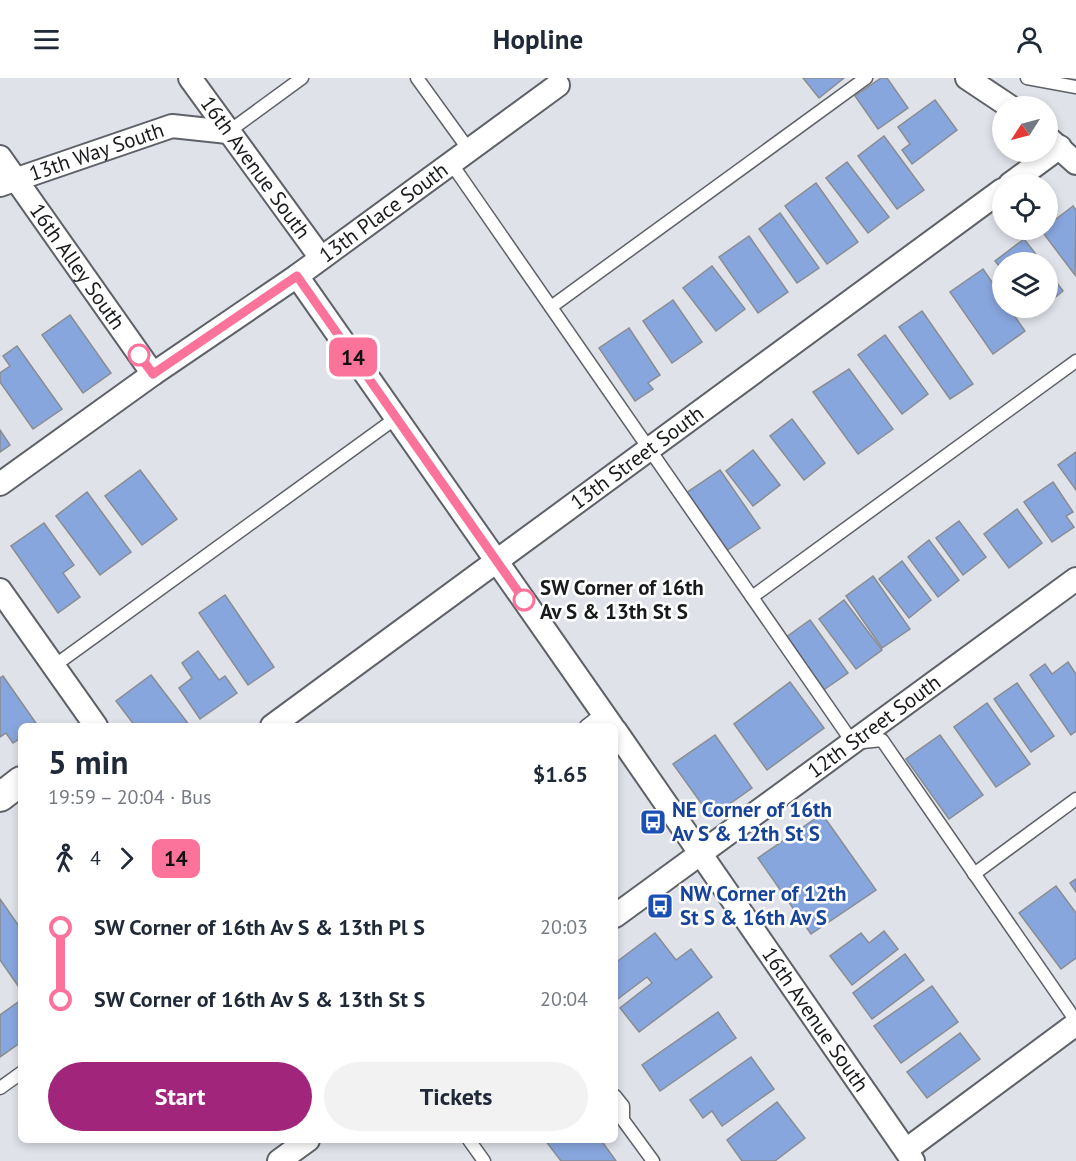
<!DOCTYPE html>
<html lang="en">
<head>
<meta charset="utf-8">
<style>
	:root { --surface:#fff; --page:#f2f2f3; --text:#1f2937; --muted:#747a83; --accent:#a1267b }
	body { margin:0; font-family:"PT Sans",sans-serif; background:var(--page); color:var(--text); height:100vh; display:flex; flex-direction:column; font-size:22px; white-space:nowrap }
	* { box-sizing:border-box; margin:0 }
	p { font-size:20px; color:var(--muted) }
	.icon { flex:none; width:33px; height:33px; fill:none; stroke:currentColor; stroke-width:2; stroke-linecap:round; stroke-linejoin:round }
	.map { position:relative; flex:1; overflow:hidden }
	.details { position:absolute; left:18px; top:645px; width:600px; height:420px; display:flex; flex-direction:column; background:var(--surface); border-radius:9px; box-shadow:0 3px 9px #0003 }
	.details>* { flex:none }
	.badge { padding:0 12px; border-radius:9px; font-size:21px; line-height:39px }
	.needle { width:39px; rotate:234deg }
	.controls { position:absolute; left:992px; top:18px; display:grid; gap:12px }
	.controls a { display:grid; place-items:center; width:66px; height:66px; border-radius:50%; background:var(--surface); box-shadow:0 3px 9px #0003; font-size:30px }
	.map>.badge { position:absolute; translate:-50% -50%; box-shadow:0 0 0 3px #fff }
	.legs { display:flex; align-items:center; gap:9px; height:66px; padding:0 30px; font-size:20px }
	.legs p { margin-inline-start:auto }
	.headline { display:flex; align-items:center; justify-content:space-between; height:102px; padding:0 30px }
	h1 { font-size:33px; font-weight:800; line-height:45px }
	.action { display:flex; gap:12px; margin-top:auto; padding:12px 30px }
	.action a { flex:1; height:69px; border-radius:36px; background:var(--accent); color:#fff; font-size:24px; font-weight:800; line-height:69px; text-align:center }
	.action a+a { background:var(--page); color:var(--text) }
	ul { padding:0 30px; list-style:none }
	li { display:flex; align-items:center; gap:21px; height:72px; font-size:22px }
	li i { display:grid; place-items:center; width:9px; height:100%; margin:0 8px; background:currentColor }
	li i::after { content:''; width:15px; height:15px; margin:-8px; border:4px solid; border-radius:50%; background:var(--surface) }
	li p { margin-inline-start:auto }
	li:first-child i { background:linear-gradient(#0000 50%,currentColor 0) }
	li:last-child i { background:linear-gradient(currentColor 50%,#0000 0) }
	header { display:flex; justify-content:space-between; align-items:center; height:78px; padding:0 30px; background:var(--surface); font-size:27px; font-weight:800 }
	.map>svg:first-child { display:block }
	.building { fill:#88a6de; stroke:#898d92; stroke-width:1.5 }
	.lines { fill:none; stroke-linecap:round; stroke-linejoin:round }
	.service-casing { stroke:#5e6167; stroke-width:15 }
	.minor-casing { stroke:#5e6167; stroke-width:26 }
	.tertiary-casing { stroke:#5e6167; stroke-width:32 }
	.service { stroke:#fff; stroke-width:12 }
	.minor { stroke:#fff; stroke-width:22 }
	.tertiary { stroke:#fff; stroke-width:28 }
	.line-1-casing { stroke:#fff; stroke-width:14 }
	.line-1 { stroke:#fb739b; stroke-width:9 }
	.stop-1-dot { fill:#fff; stroke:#fb739b; stroke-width:3 }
	.labels { text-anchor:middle; stroke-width:5; stroke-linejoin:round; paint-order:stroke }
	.street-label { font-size:21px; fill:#181a1c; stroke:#fff }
	.stop-label { font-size:21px; font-weight:bold; fill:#181a1c; stroke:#fff; text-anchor:start }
	.transit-label { font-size:21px; font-weight:bold; fill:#164399; stroke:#fff; text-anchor:start }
</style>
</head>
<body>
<header><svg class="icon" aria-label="menu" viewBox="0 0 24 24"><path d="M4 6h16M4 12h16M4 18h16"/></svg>Hopline<svg class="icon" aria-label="person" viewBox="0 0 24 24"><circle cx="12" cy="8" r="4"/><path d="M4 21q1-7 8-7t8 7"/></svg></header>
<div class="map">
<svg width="1076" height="1083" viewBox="0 0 1076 1083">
	<rect width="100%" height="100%" fill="#dfe2e9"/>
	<g class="building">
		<polygon points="803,0 844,0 819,20"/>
		<polygon points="881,0 887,0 908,30 878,51 855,18"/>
		<polygon points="935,22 957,52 912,86 902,72 910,66 898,49"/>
		<polygon points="884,58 924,112 897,131 858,78"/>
		<polygon points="847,84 889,139 868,155 826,100"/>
		<polygon points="816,105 858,164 827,186 785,128"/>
		<polygon points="1073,128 1076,132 1075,197 1041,152 1047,152 1047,148"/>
		<polygon points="780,135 819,190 797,205 759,151"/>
		<polygon points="749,158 788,214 758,235 719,179"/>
		<polygon points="1024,161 1042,184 1002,184 1002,192 995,183"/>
		<polygon points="712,188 745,231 716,253 683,210"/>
		<polygon points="983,191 1002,219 1002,230 1009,230 1025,253 993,276 950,214"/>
		<polygon points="1047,192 1063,213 1047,226"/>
		<polygon points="673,222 702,264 672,285 643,243"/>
		<polygon points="1030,230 1042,230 1034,235"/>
		<polygon points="922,233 973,306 950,321 899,249"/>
		<polygon points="70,237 111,295 83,315 42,257"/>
		<polygon points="629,250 660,297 648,305 653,311 635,323 599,270"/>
		<polygon points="885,257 928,316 902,336 858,277"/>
		<polygon points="17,268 62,331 33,351 0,304 0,295 10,288 3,278"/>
		<polygon points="849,291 893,351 858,376 813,314"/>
		<polygon points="792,341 825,385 804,402 770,358"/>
		<polygon points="0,352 10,367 0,374"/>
		<polygon points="753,372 780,407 753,428 726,393"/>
		<polygon points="1076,374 1076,412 1058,387"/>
		<polygon points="140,392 177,441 142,467 105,418"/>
		<polygon points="720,392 760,450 726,473 686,415"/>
		<polygon points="1053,404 1073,434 1066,438 1074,449 1052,464 1024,424"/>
		<polygon points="87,414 131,474 100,497 56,438"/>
		<polygon points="1017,431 1042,465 1009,490 984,456"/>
		<polygon points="959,443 986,479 963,497 936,460"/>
		<polygon points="44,445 74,487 63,495 80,519 58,535 11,468"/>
		<polygon points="929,462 959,502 938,519 908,479"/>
		<polygon points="902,483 931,522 909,540 879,501"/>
		<polygon points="873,498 910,551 882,570 846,518"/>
		<polygon points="225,517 274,589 248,607 199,535"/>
		<polygon points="844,522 882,572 856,591 819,541"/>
		<polygon points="810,542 848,595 822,613 785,560"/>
		<polygon points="198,573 219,602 225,598 237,615 200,641 179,610 192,600 182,585"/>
		<polygon points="1068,584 1076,596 1076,653 1071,657 1030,597 1045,586 1052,596"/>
		<polygon points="151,597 190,648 135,648 116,623"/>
		<polygon points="3,598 38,648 21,648 21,660 13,665 6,655 0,659 0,600"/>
		<polygon points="790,604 824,650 767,692 734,646"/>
		<polygon points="1017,605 1054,658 1031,674 994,621"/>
		<polygon points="987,625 1030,686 996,709 954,649"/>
		<polygon points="715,657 752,710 711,739 673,686"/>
		<polygon points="940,657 983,717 949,741 906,681"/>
		<polygon points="822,736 876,812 811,856 758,780"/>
		<polygon points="1076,801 1076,814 1070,805"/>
		<polygon points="1056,808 1076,835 1076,880 1061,891 1019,835"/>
		<polygon points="0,821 21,851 21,912 0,882"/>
		<polygon points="884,853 898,871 852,907 830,878 861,855 869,865"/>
		<polygon points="655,855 676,882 691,871 712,899 639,954 620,930 652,905 647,899 615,923 615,885"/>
		<polygon points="905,876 924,902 872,941 853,915"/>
		<polygon points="932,908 958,944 901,985 874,948"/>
		<polygon points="21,922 21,964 0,979 0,937"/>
		<polygon points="718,934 736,960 660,1013 642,987"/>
		<polygon points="960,955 980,981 927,1020 907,994"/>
		<polygon points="751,979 774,1011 722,1048 712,1033 703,1040 690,1022"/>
		<polygon points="777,1024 805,1060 775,1083 742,1083 727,1062"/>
		<polygon points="545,1062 601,1062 616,1083 561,1083"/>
	</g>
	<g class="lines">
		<defs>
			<g id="service">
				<polyline points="417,0 469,72"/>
				<polyline points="1027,0 1076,9"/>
				<polyline points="228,54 302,0"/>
				<polyline points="451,85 853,665 882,662 1076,943"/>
				<polyline points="551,229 866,0"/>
				<polyline points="752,519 1076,283"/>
				<polyline points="54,588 396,340"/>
				<polyline points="586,648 603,635"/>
				<polyline points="974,796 1076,721"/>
				<polyline points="0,1010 21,995"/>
				<polyline points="615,1018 623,1028 623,1042 653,1083"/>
				<polyline points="469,1062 484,1083"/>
			</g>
			<g id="minor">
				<path id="s1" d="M190,0L321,180"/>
				<polyline points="967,0 1009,28"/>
				<polyline points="1047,59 1076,85"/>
				<path id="s2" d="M0,79L153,296"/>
				<polyline points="1010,106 1060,69"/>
				<path id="s3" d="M0,107L172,48L228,54"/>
				<polyline points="297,198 612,648"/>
				<path id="s4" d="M0,406L153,296L297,198L558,7"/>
				<polyline points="0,512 96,648"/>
				<path id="s5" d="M272,648L1002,112"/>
				<path id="s6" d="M615,652L913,1083"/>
				<path id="s7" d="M615,838L1076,501"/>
				<polyline points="906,1072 1076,946"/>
				<polyline points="279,1083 308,1062"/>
			</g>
			<polyline id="tertiary" points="0,719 21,703"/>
		</defs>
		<use href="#service" class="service-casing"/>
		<use href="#minor" class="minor-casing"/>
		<use href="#tertiary" class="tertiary-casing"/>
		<use href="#service" class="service"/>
		<use href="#minor" class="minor"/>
		<use href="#tertiary" class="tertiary"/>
	</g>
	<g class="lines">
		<defs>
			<polyline id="line-1" points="139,277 153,296 297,198 524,522"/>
		</defs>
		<use href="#line-1" class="line-1-casing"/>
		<use href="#line-1" class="line-1"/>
	</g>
	<defs>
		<symbol id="bus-square" viewBox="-11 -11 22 22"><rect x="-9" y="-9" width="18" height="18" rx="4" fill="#1a4fb4" stroke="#fff"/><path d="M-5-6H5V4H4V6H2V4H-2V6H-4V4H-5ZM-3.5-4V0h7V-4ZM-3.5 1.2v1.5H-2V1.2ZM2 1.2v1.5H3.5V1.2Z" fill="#fff"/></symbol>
	</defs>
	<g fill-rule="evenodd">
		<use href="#bus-square" x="638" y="729" width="30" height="30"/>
		<use href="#bus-square" x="645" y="813" width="30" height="30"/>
	</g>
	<g class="stop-1-dot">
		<circle cx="139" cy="277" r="10"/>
		<circle cx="524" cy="522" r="10"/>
	</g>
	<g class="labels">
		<g class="street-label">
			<text dy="7" stroke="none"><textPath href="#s3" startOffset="102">13th Way South</textPath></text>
			<text dy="7" stroke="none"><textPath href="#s1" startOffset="111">16th Avenue South</textPath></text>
			<text dy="7" stroke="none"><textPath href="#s4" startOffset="470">13th Place South</textPath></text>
			<text dy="7" stroke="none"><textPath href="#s2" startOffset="134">16th Alley South</textPath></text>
			<text dy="7" stroke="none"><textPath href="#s5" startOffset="453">13th Street South</textPath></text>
			<text dy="7" stroke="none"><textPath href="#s7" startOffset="321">12th Street South</textPath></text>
			<text dy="7" stroke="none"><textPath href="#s6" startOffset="352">16th Avenue South</textPath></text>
		</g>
		<g class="stop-label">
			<text x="540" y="517">SW Corner of 16th<tspan x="540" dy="24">Av S &amp; 13th St S</tspan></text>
		</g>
		<g class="transit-label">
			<text x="672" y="739">NE Corner of 16th<tspan x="672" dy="24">Av S &amp; 12th St S</tspan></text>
			<text x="680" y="823">NW Corner of 12th<tspan x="680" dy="24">St S &amp; 16th Av S</tspan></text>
		</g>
	</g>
</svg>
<div class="controls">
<a><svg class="needle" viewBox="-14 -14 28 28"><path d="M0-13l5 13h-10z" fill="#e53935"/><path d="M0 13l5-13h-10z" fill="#747a83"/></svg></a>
<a><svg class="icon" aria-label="locate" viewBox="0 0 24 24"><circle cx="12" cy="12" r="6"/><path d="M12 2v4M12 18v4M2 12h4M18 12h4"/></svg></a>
<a><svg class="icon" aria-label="layers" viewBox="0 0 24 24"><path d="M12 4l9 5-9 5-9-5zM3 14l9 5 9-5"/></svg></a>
</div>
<b class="badge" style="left:353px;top:279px;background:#fb739b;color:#111">14</b>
<section class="details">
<div class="headline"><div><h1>5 min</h1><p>19:59 – 20:04 · Bus</p></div><b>$1.65</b></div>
<div class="legs"><svg class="icon" aria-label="walk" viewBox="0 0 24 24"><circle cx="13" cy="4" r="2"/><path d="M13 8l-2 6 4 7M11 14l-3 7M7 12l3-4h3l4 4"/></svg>4<svg class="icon" aria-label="forward" viewBox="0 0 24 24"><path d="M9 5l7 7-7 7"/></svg><b class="badge" style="background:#fb739b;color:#111">14</b></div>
<ul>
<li><i style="color:#fb739b"></i><b>SW Corner of 16th Av S &amp; 13th Pl S</b><p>20:03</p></li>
<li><i style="color:#fb739b"></i><b>SW Corner of 16th Av S &amp; 13th St S</b><p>20:04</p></li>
</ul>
<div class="action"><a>Start</a><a>Tickets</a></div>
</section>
</div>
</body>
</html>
